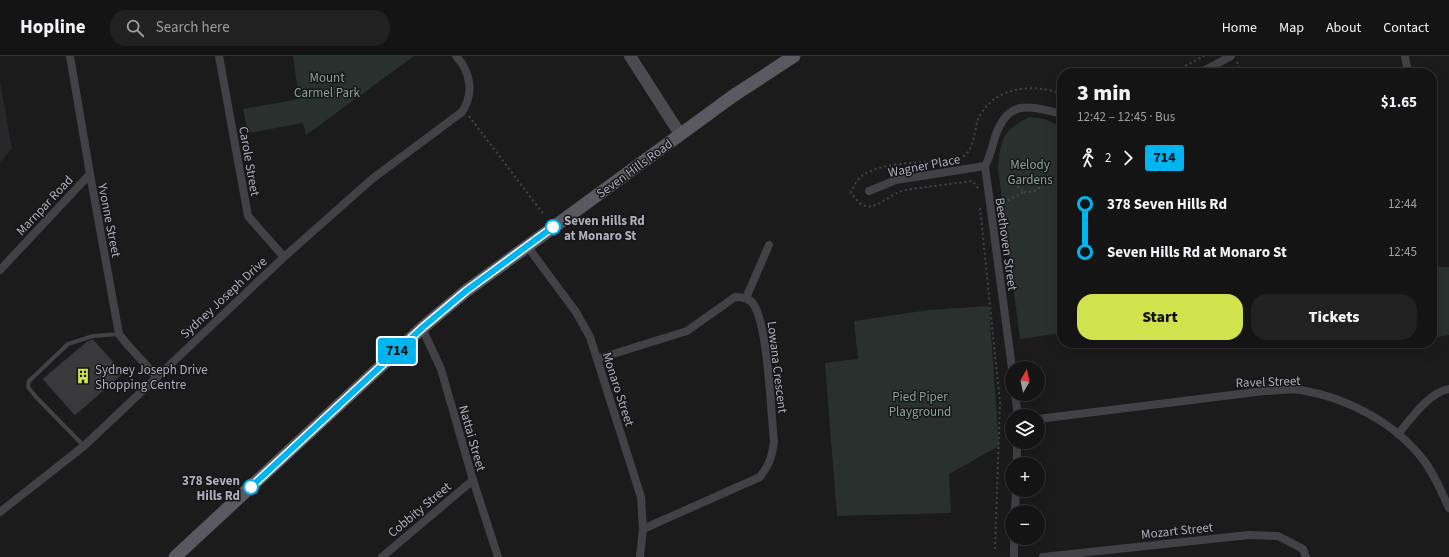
<!DOCTYPE html>
<html lang="en">
<head>
<meta charset="utf-8">
<style>
	:root { --surface:#141415; --page:#212122; --text:#f1f3f6; --muted:#9d9ea0; --line:#333334; --accent:#d1e24d }
	body { margin:0; font-family:"Source Sans 3",sans-serif; background:var(--page); color:var(--text); height:100vh; display:flex; flex-direction:column; font-size:15px; white-space:nowrap }
	* { box-sizing:border-box; margin:0 }
	p { font-size:13px; color:var(--muted) }
	.icon { flex:none; width:22px; height:22px; fill:none; stroke:currentColor; stroke-width:2; stroke-linecap:round; stroke-linejoin:round }
	.map { position:relative; flex:1; overflow:hidden }
	.sheet { position:absolute; left:1057px; top:12px; width:380px; height:280px; display:flex; flex-direction:column; background:var(--surface); border-radius:16px; box-shadow:0 4px 16px #0002,0 0 0 1px var(--line) }
	.sheet>* { flex:none }
	.badge { padding:0 8px; border-radius:3px; font-size:14px; line-height:26px }
	.needle { width:26px; rotate:9deg }
	.tools { position:absolute; left:1005px; top:305px; display:grid; gap:8px }
	.tools a { display:grid; place-items:center; width:40px; height:40px; border-radius:50%; background:var(--surface); box-shadow:0 4px 16px #0002,0 0 0 1px var(--line); font-size:20px }
	.map>.badge { position:absolute; translate:-50% -50%; box-shadow:0 0 0 2px #fff }
	.legs { display:flex; align-items:center; gap:6px; height:44px; padding:0 20px; font-size:13px }
	.legs p { margin-inline-start:auto }
	.head { display:flex; align-items:center; justify-content:space-between; height:68px; padding:0 20px }
	h1 { font-size:22px; font-weight:800; line-height:30px }
	.action { display:flex; gap:8px; margin-top:auto; padding:8px 20px }
	.action a { flex:1; height:46px; border-radius:16px; background:var(--accent); color:#111; font-size:16px; font-weight:800; line-height:46px; text-align:center }
	.action a+a { background:var(--page); color:var(--text) }
	ul { padding:0 20px; list-style:none }
	li { display:flex; align-items:center; gap:14px; height:48px; font-size:15px }
	li i { display:grid; place-items:center; width:6px; height:100%; margin:0 5px; background:currentColor }
	li i::after { content:''; width:10px; height:10px; margin:-5px; border:3px solid; border-radius:50%; background:var(--surface) }
	li p { margin-inline-start:auto }
	li:first-child i { background:linear-gradient(#0000 50%,currentColor 0) }
	li:last-child i { background:linear-gradient(currentColor 50%,#0000 0) }
	header { display:flex; align-items:center; gap:24px; box-sizing:border-box; height:56px; padding:0 20px; background:var(--surface); border-bottom:1px solid var(--line) }
	header strong { font-size:19px }
	nav { display:flex; gap:22px; margin-inline-start:auto; font-size:14px }
	.search { width:280px; height:36px; background:var(--page); display:flex; align-items:center; gap:10px; box-sizing:border-box; padding:0 14px; border-radius:16px; color:var(--muted); font-size:15px }
	.map>svg:first-child { display:block }
	.built { fill:#282729 }
	.green { fill:#29312e }
	.building { fill:#39383b; stroke:#363538 }
	.lines { fill:none; stroke-linecap:round; stroke-linejoin:round }
	.path { stroke:#45444a; stroke-width:2; stroke-dasharray:2 3; stroke-linecap:butt }
	.lane { stroke:#424146; stroke-width:4 }
	.street { stroke:#424146; stroke-width:8 }
	.secondary { stroke:#4b4a51; stroke-width:12 }
	.primary { stroke:#5a5860; stroke-width:13 }
	.line-1-casing { stroke:#fff; stroke-width:9 }
	.line-1 { stroke:#00b5ef; stroke-width:6 }
	.stop-1-dot { fill:#fff; stroke:#00b5ef; stroke-width:2 }
	.labels { text-anchor:middle; stroke-width:3; stroke-linejoin:round; paint-order:stroke }
	.park-label { font-size:13px; fill:#87a496; stroke:#161518 }
	.street-label { font-size:13px; fill:#b0aebb; stroke:#161518 }
	.stop-label { font-size:13px; font-weight:bold; fill:#b0aebb; stroke:#161518; text-anchor:start }
	.poi-label { font-size:13px; fill:#b0aebb; stroke:#161518; text-anchor:start }
</style>
</head>
<body>
<header>
<strong>Hopline</strong>
<div class="search"><svg class="icon" aria-label="search" viewBox="0 0 24 24"><circle cx="10" cy="10" r="6"/><path d="M15 15l6 6"/></svg>Search here</div>
<nav><a>Home</a><a>Map</a><a>About</a><a>Contact</a></nav>
</header>
<div class="map">
<svg width="1449" height="501" viewBox="0 0 1449 501">
	<rect width="100%" height="100%" fill="#1b1b1c"/>
	<polygon class="built" points="0,26 12,93 0,106"/>
	<g class="green">
		<polygon points="293,0 414,0 306,79 303,67 248,77 243,53 299,43"/>
		<path d="M1030,61L1044,63L1062,71V277L1020,283L998,112C1001,83 1002,74 1030,61Z"/>
		<polygon points="1432,179 1437,211 1449,211 1449,279 1432,282"/>
		<polygon points="989,250 999,390 949,418 951,457 837,460 825,307 858,303 854,265 929,254"/>
	</g>
	<polygon class="building" points="93,284 123,317 75,359 43,323 87,286"/>
	<g class="lines">
		<g class="path">
			<polyline points="1237,6 1240,13"/>
			<polyline points="1172,17 1204,0"/>
			<polyline points="469,60 544,159"/>
			<path d="M978,132L972,125L904,134C883,141 868,166 851,136C853,133 854,129 857,125C870,106 919,107 941,105C946,104 954,105 959,103C976,96 973,75 979,61C995,30 1034,27 1062,38"/>
			<path d="M1024,136C1033,137 1037,134 1043,128"/>
			<polyline points="999,149 1024,136 1018,131 1017,124"/>
			<polyline points="980,152 1000,347 995,493"/>
		</g>
		<polyline class="lane" points="84,390 36,341 28,331 29,325 68,288 93,280 119,278"/>
		<g class="street">
			<polyline points="70,0 90,118 119,278 126,287 156,320"/>
			<polyline points="219,0 248,160 284,201"/>
			<polyline points="1405,0 1408,17"/>
			<polyline points="1200,17 1231,0"/>
			<polyline points="869,135 896,124 985,110"/>
			<polyline points="1432,155 1432,157"/>
			<polyline points="527,190 576,256 590,281 641,441 643,473 640,501"/>
			<polyline points="0,214 90,118"/>
			<polyline points="746,242 769,189"/>
			<polyline points="422,272 441,313 473,424 498,501"/>
			<path d="M597,303L687,275L735,241C743,241 750,242 754,249C768,271 771,357 774,386C772,401 769,409 760,421L643,473"/>
			<path d="M1012,312L985,110C990,101 992,92 995,81C1008,42 1030,50 1062,58"/>
			<polyline points="1015,338 1018,360"/>
			<path d="M1038,363L1264,335C1276,335 1289,332 1301,334C1348,342 1396,367 1425,406C1435,420 1442,437 1449,452"/>
			<path d="M1398,378C1411,363 1428,337 1449,333"/>
			<polyline points="1017,408 1017,386"/>
			<path d="M0,456L84,390L284,201L372,123L462,56C474,38 471,16 456,0"/>
			<polyline points="1015,456 1016,434"/>
			<polyline points="382,501 473,424"/>
			<polyline points="1014,501 1014,482"/>
			<polyline points="1043,501 1249,479 1278,480 1303,493 1306,501"/>
		</g>
		<polyline class="secondary" points="630,0 680,78"/>
		<polyline class="primary" points="175,501 422,272 466,235 733,40 794,0"/>
	</g>
	<g class="lines">
		<defs>
			<polyline id="line-1" points="251,431 422,272 466,235 553,171"/>
		</defs>
		<use href="#line-1" class="line-1-casing"/>
		<use href="#line-1" class="line-1"/>
	</g>
	<defs>
		<symbol id="building-bare" viewBox="-9 -9 18 18"><path d="M-4-6H4V6H1V3H-1V6H-4ZM-2.5-4.3h1.7v1.8h-1.7ZM.8-4.3h1.7v1.8H.8ZM-2.5-1h1.7V.8h-1.7ZM.8-1h1.7V.8H.8Z" fill="#d1e24d" stroke="#161518" stroke-width="2.5" paint-order="stroke"/></symbol>
	</defs>
	<g fill-rule="evenodd">
		<use href="#building-bare" x="72" y="309" width="22" height="22"/>
	</g>
	<g class="stop-1-dot">
		<circle cx="553" cy="171" r="7"/>
		<circle cx="251" cy="431" r="7"/>
	</g>
	<g class="labels">
		<g class="park-label">
			<text x="327" y="26">Mount<tspan x="327" dy="15">Carmel Park</tspan></text>
			<text x="1030" y="113">Melody<tspan x="1030" dy="15">Gardens</tspan></text>
			<text x="920" y="345">Pied Piper<tspan x="920" dy="15">Playground</tspan></text>
		</g>
		<g class="street-label">
			<text transform="translate(250 105) rotate(80)" y="5">Carole Street</text>
			<text transform="translate(924 109) rotate(-11)" y="5">Wagner Place</text>
			<text transform="translate(634 112) rotate(-36)" y="5">Seven Hills Road</text>
			<text transform="translate(44 149) rotate(-47)" y="5">Marnpar Road</text>
			<text transform="translate(110 164) rotate(79)" y="5">Yvonne Street</text>
			<text transform="translate(1007 188) rotate(82)" y="5">Beethoven Street</text>
			<text transform="translate(223 241) rotate(-43)" y="5">Sydney Joseph Drive</text>
			<text transform="translate(778 311) rotate(83)" y="5">Lowana Crescent</text>
			<text transform="translate(1268 325) rotate(-2)" y="5">Ravel Street</text>
			<text transform="translate(619 333) rotate(72)" y="5">Monaro Street</text>
			<text transform="translate(473 382) rotate(74)" y="5">Nattai Street</text>
			<text transform="translate(419 453) rotate(-40)" y="5">Cobbity Street</text>
			<text transform="translate(1177 474) rotate(-6)" y="5">Mozart Street</text>
		</g>
		<g class="stop-label">
			<text x="564" y="169">Seven Hills Rd<tspan x="564" dy="15">at Monaro St</tspan></text>
			<text x="240" y="429" text-anchor="end">378 Seven<tspan x="240" dy="15">Hills Rd</tspan></text>
		</g>
		<g class="poi-label">
			<text x="95" y="318">Sydney Joseph Drive<tspan x="95" dy="15">Shopping Centre</tspan></text>
		</g>
	</g>
</svg>
<div class="tools">
<a><svg class="needle" viewBox="-14 -14 28 28"><path d="M0-13l5 13h-10z" fill="#e53935"/><path d="M0 13l5-13h-10z" fill="#9d9ea0"/></svg></a>
<a><svg class="icon" aria-label="layers" viewBox="0 0 24 24"><path d="M12 4l9 5-9 5-9-5zM3 14l9 5 9-5"/></svg></a>
<a>+</a>
<a>−</a>
</div>
<b class="badge" style="left:397px;top:295px;background:#00b5ef;color:#111">714</b>
<section class="sheet">
<div class="head"><div><h1>3 min</h1><p>12:42 – 12:45 · Bus</p></div><b>$1.65</b></div>
<div class="legs"><svg class="icon" aria-label="walk" viewBox="0 0 24 24"><circle cx="13" cy="4" r="2"/><path d="M13 8l-2 6 4 7M11 14l-3 7M7 12l3-4h3l4 4"/></svg>2<svg class="icon" aria-label="forward" viewBox="0 0 24 24"><path d="M9 5l7 7-7 7"/></svg><b class="badge" style="background:#00b5ef;color:#111">714</b></div>
<ul>
<li><i style="color:#00b5ef"></i><b>378 Seven Hills Rd</b><p>12:44</p></li>
<li><i style="color:#00b5ef"></i><b>Seven Hills Rd at Monaro St</b><p>12:45</p></li>
</ul>
<div class="action"><a>Start</a><a>Tickets</a></div>
</section>
</div>
</body>
</html>
